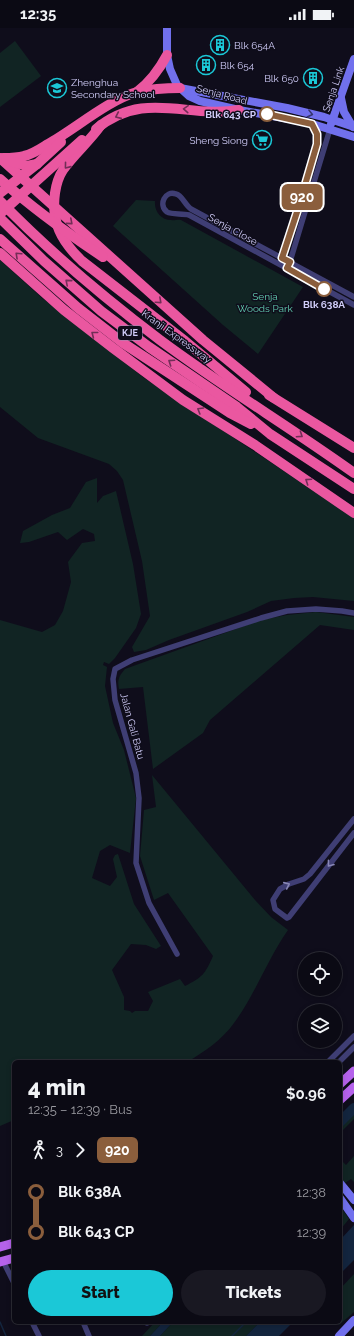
<!DOCTYPE html>
<html lang="en">
<head>
<meta charset="utf-8">
<style>
	:root { --surface:#0b0a14; --page:#191822; --text:#f1f3f6; --muted:#9a9aa0; --line:#2b2b34; --accent:#1bc8d7 }
	body { margin:0; font-family:Raleway,sans-serif; background:var(--page); color:var(--text); height:100vh; display:flex; flex-direction:column; font-size:15px; white-space:nowrap }
	* { box-sizing:border-box; margin:0 }
	p { font-size:13px; color:var(--muted) }
	.icon { flex:none; width:22px; height:22px; fill:none; stroke:currentColor; stroke-width:2; stroke-linecap:round; stroke-linejoin:round }
	.map { position:relative; flex:1; overflow:hidden }
	.sheet { position:absolute; left:12px; top:1032px; width:330px; height:264px; display:flex; flex-direction:column; background:var(--surface); border-radius:6px; box-shadow:0 2px 6px #0003,0 0 0 1px var(--line) }
	.sheet>* { flex:none }
	.badge { padding:0 8px; border-radius:6px; font-size:14px; line-height:26px }
	.buttons { position:absolute; left:298px; top:924px; display:grid; gap:8px }
	.buttons a { display:grid; place-items:center; width:44px; height:44px; border-radius:50%; background:var(--surface); box-shadow:0 2px 6px #0003,0 0 0 1px var(--line); font-size:20px }
	.map>.badge { position:absolute; translate:-50% -50%; box-shadow:0 0 0 2px #fff }
	.legs { display:flex; align-items:center; gap:6px; height:44px; padding:0 16px; font-size:13px }
	.legs p { margin-inline-start:auto }
	.headline { display:flex; align-items:center; justify-content:space-between; height:68px; padding:0 16px }
	h1 { font-size:22px; font-weight:800; line-height:30px }
	.primary-button { display:flex; gap:8px; margin-top:auto; padding:8px 16px }
	.primary-button a { flex:1; height:46px; border-radius:24px; background:var(--accent); color:#111; font-size:16px; font-weight:800; line-height:46px; text-align:center }
	.primary-button a+a { background:var(--page); color:var(--text) }
	ul { padding:0 16px; list-style:none }
	li { display:flex; align-items:center; gap:14px; height:40px; font-size:15px }
	li i { display:grid; place-items:center; width:6px; height:100%; margin:0 5px; background:currentColor }
	li i::after { content:''; width:10px; height:10px; margin:-5px; border:3px solid; border-radius:50%; background:var(--surface) }
	li p { margin-inline-start:auto }
	li:first-child i { background:linear-gradient(#0000 50%,currentColor 0) }
	li:last-child i { background:linear-gradient(currentColor 50%,#0000 0) }
	.status { display:flex; justify-content:space-between; align-items:center; height:28px; padding:0 20px; background:var(--surface); direction:ltr }
	.status svg { height:11px; fill:currentColor }
	.map>svg:first-child { display:block }
	.green { fill:#112423 }
	.water { fill:#13253e }
	.lines { fill:none; stroke-linecap:round; stroke-linejoin:round }
	.stream { stroke:#13253e; stroke-width:1.5 }
	.river { stroke:#13253e; stroke-width:10 }
	.street { stroke:#3f3e74; stroke-width:5.5 }
	.secondary { stroke:#7170ed; stroke-width:8 }
	.primary { stroke:#b562eb; stroke-width:9 }
	.highway { stroke:#ea57a0; stroke-width:10 }
	.oneway { stroke:#722e57 }
	.oneway2 { stroke:#36356f }
	.oneway3 { stroke:#8886b6 }
	.line-1-casing { stroke:#fff; stroke-width:9 }
	.line-1 { stroke:#8b5e3c; stroke-width:6 }
	.stop-1-dot { fill:#fff; stroke:#8b5e3c; stroke-width:2 }
	.labels { text-anchor:middle; stroke-width:3; stroke-linejoin:round; paint-order:stroke }
	.shield { fill:#0f0d1b; stroke:#9793b6; stroke-width:1 }
	.shield-label { font-size:9px; font-weight:bold; fill:#d1cdf9 }
	.poi-label { font-size:10px; fill:#d1cdf9; stroke:#0f0d1b; text-anchor:start }
	.street-label { font-size:10px; fill:#d1cdf9; stroke:#0f0d1b }
	.stop-label { font-size:10px; font-weight:bold; fill:#d1cdf9; stroke:#0f0d1b; text-anchor:end }
	.park-label { font-size:10px; fill:#63cfb2; stroke:#0f0d1b }
</style>
</head>
<body>
<div class="status"><b>12:35</b><svg viewBox="0 0 49 12"><path d="M0 12V9h3v3zM5 12V6h3v6zM10 12V3h3v9zM15 12V0h3v12zM26 1h20v11H26zM47 4h2v5h-2z"/></svg></div>
<div class="map">
<svg width="354" height="1308" viewBox="0 0 354 1308">
	<rect width="100%" height="100%" fill="#0f0d1b"/>
	<g class="green">
		<polygon points="15,13 41,48 0,79 0,25"/>
		<path d="M136,172L155,173C154,183 161,192 171,192C175,193 177,191 181,192L303,259L258,326L223,297L113,198Z"/>
		<polygon points="0,232 42,270 144,350 354,490 354,573 313,569 294,570 271,573 247,584 169,612 146,622 134,624 132,619 150,588 142,533 123,452 117,443 109,436 38,410 0,379"/>
		<path d="M97,450V475L103,468L116,463L133,536L141,586L136,600L115,630L109,636L104,634L103,637L107,639L105,658L113,695L124,722L136,770L130,825L110,817L100,823L92,850L110,858L117,849L113,831L115,827L118,826L134,876L161,918L156,921L146,917L131,916L112,942L124,969V982L130,983L132,985L135,983H148L153,973L148,964L180,951L185,958C203,949 205,946 213,928L168,865L154,872L140,828L144,782L156,779L152,747L255,872L271,889L288,902C267,932 255,967 234,995C222,1012 204,1024 187,1034H14V1092L0,1098V592L42,604L55,597L63,583L71,554L68,534L82,515L95,513L94,506L83,501L67,512L58,504L29,514L20,515L23,503L52,487L70,480L86,454Z"/>
		<path d="M316,584L354,589V602L320,597L210,692L203,705L153,741L143,659L119,661C117,652 119,648 125,641L261,592L287,587Z"/>
		<polygon points="354,1083 354,1091 340,1105 340,1097"/>
		<polygon points="354,1128 354,1154 351,1151 345,1155 340,1149 340,1131 346,1137"/>
		<polygon points="340,1178 349,1191 340,1202"/>
		<polygon points="354,1246 354,1284 339,1297 337,1295 336,1296 333,1294 340,1294 340,1261"/>
		<polygon points="155,1294 163,1294 150,1308 142,1308"/>
		<polygon points="173,1294 260,1294 246,1308 160,1308"/>
	</g>
	<g class="water">
		<polygon points="354,1197 354,1232 340,1246 340,1212"/>
		<polygon points="163,1294 173,1294 160,1308 150,1308"/>
		<polygon points="260,1294 293,1294 279,1308 246,1308"/>
	</g>
	<g class="lines">
		<g class="stream">
			<polyline points="340,1198 342,1196"/>
			<polyline points="0,1294 6,1308"/>
			<polyline points="232,1308 246,1294"/>
		</g>
		<polyline class="river" points="340,1094 354,1080"/>
		<g class="street">
			<polyline points="281,232 298,181 317,116 317,106 312,96"/>
			<polyline points="289,237 330,101"/>
			<path d="M354,269L191,181C185,177 182,167 176,166C165,162 158,177 167,184C172,187 182,185 189,187L354,277"/>
			<polyline points="354,791 310,846 304,851 289,856 280,861 273,872 275,881 287,890 289,889 354,805"/>
			<polyline points="177,926 149,875 136,835 139,770 136,745 115,672 113,651 115,641 132,632 261,590 287,583 316,581 342,583 354,585"/>
			<polyline points="328,1034 354,1008"/>
			<polyline points="339,1034 354,1019"/>
			<polyline points="3,1233 14,1255"/>
			<polyline points="32,1294 39,1308"/>
			<polyline points="83,1294 89,1308"/>
			<polyline points="147,1294 147,1295"/>
		</g>
		<g class="secondary">
			<polyline points="167,0 167,27 170,41 177,57 189,68 200,73 239,82 306,94 354,109"/>
			<polyline points="180,60 287,80 324,89 354,99"/>
			<polyline points="341,70 344,84 353,99"/>
			<polyline points="331,96 354,31"/>
			<polyline points="340,1155 354,1172"/>
			<polyline points="340,1170 354,1190"/>
			<polyline points="339,1308 354,1292"/>
		</g>
		<g class="primary">
			<polyline points="340,1056 354,1043"/>
			<polyline points="340,1072 354,1059"/>
			<polyline points="0,1219 14,1215"/>
			<polyline points="0,1234 14,1230"/>
		</g>
		<g class="highway">
			<path d="M137,64C150,54 159,42 167,27"/>
			<path d="M101,97C90,113 74,126 63,142C59,148 56,158 55,165C51,194 61,213 82,233L185,313L246,364"/>
			<path d="M96,101C145,61 187,91 239,82"/>
			<polyline points="0,130 203,312 274,370"/>
			<path d="M3,130C9,130 17,130 24,128C33,126 40,121 48,116C75,101 108,72 137,64C151,61 166,60 180,60"/>
			<polyline points="6,132 27,138 37,136"/>
			<path d="M0,151C32,180 67,205 103,229"/>
			<polyline points="0,165 37,136 61,114"/>
			<path d="M0,173C50,224 103,269 160,312C223,359 290,399 354,445"/>
			<polyline points="2,184 82,112"/>
			<polyline points="0,190 44,233 101,283 149,319 237,379 270,406 354,461"/>
			<polyline points="0,211 78,280 123,315 230,385 251,396"/>
			<polyline points="0,225 64,282 113,320 183,372 255,417 354,485"/>
			<polyline points="269,367 354,420"/>
		</g>
	</g>
	<defs><path id="oneway-chevron" d="M-2-3.5L2.5 0L-2 3.5" fill="none" stroke-width="1.6" stroke-linecap="round" stroke-linejoin="round"/></defs>
	<g class="oneway">
		<use href="#oneway-chevron" transform="translate(186 81) rotate(-176)"/>
		<use href="#oneway-chevron" transform="translate(118 88) rotate(156)"/>
		<use href="#oneway-chevron" transform="translate(67 138) rotate(129)"/>
		<use href="#oneway-chevron" transform="translate(70 194) rotate(41)"/>
		<use href="#oneway-chevron" transform="translate(18 227) rotate(-137)"/>
		<use href="#oneway-chevron" transform="translate(68 254) rotate(-139)"/>
		<use href="#oneway-chevron" transform="translate(159 273) rotate(42)"/>
		<use href="#oneway-chevron" transform="translate(94 306) rotate(-142)"/>
		<use href="#oneway-chevron" transform="translate(171 334) rotate(-146)"/>
		<use href="#oneway-chevron" transform="translate(200 382) rotate(-149)"/>
		<use href="#oneway-chevron" transform="translate(300 407) rotate(34)"/>
		<use href="#oneway-chevron" transform="translate(308 453) rotate(-146)"/>
	</g>
	<use class="oneway2" href="#oneway-chevron" transform="translate(310 86) rotate(14)"/>
	<g class="oneway3">
		<use href="#oneway-chevron" transform="translate(330 836) rotate(128)"/>
		<use href="#oneway-chevron" transform="translate(287 857) rotate(-24)"/>
	</g>
	<g class="lines">
		<defs>
			<polyline id="line-1" points="267,86 312,96 317,106 317,116 298,181 282,230 290,234 287,240 324,261"/>
		</defs>
		<use href="#line-1" class="line-1-casing"/>
		<use href="#line-1" class="line-1"/>
	</g>
	<defs>
		<symbol id="building-ring" viewBox="-11 -11 22 22"><circle r="9.5" fill="#0f0d1b" stroke="#1bc8d7" stroke-width="1.5"/><path d="M-4-6H4V6H1V3H-1V6H-4ZM-2.5-4.3h1.7v1.8h-1.7ZM.8-4.3h1.7v1.8H.8ZM-2.5-1h1.7V.8h-1.7ZM.8-1h1.7V.8H.8Z" fill="#1bc8d7"/></symbol>
		<symbol id="school-ring" viewBox="-11 -11 22 22"><circle r="9.5" fill="#0f0d1b" stroke="#1bc8d7" stroke-width="1.5"/><path d="M0-5L7-2L0 1L-7-2ZM-4 1L0 2.5L4 1V4Q0 6-4 4Z" fill="#1bc8d7"/></symbol>
		<symbol id="supermarket-ring" viewBox="-11 -11 22 22"><circle r="9.5" fill="#0f0d1b" stroke="#1bc8d7" stroke-width="1.5"/><path d="M-6-5.5h2.5l.6 2H6L4.5 2H-2.5L-4.4-4H-6ZM-1.5 3.2a1.3 1.3 0 1 0 .1 0ZM3 3.2a1.3 1.3 0 1 0 .1 0Z" fill="#1bc8d7"/></symbol>
	</defs>
	<g fill-rule="evenodd">
		<use href="#building-ring" x="209" y="6" width="22" height="22"/>
		<use href="#building-ring" x="195" y="26" width="22" height="22"/>
		<use href="#building-ring" x="302" y="39" width="22" height="22"/>
		<use href="#school-ring" x="46" y="49" width="22" height="22"/>
		<use href="#supermarket-ring" x="251" y="101" width="22" height="22"/>
	</g>
	<g class="stop-1-dot">
		<circle cx="267" cy="86" r="7"/>
		<circle cx="324" cy="261" r="7"/>
	</g>
	<g class="labels">
		<rect class="shield" x="118" y="298" width="24" height="14" rx="3"/>
		<g class="shield-label">
			<text x="130" y="308">KJE</text>
		</g>
		<g class="poi-label">
			<text x="234" y="21">Blk 654A</text>
			<text x="220" y="41">Blk 654</text>
			<text x="299" y="54" text-anchor="end">Blk 650</text>
			<text x="71" y="58">Zhenghua<tspan x="71" dy="12">Secondary School</tspan></text>
			<text x="248" y="116" text-anchor="end">Sheng Siong</text>
		</g>
		<g class="street-label">
			<text transform="translate(333 61) rotate(-71)" y="4">Senja Link</text>
			<text transform="translate(222 66) rotate(15)" y="4">Senja Road</text>
			<text transform="translate(233 201) rotate(29)" y="4">Senja Close</text>
			<text transform="translate(177 308) rotate(36)" y="4">Kranji Expressway</text>
			<text transform="translate(133 698) rotate(75)" y="4">Jalan Gali Batu</text>
		</g>
		<g class="stop-label">
			<text x="256" y="90">Blk 643 CP</text>
			<text x="324" y="280" text-anchor="middle">Blk 638A</text>
		</g>
		<g class="park-label">
			<text x="265" y="272">Senja<tspan x="265" dy="12">Woods Park</tspan></text>
		</g>
	</g>
</svg>
<div class="buttons">
<a><svg class="icon" aria-label="locate" viewBox="0 0 24 24"><circle cx="12" cy="12" r="6"/><path d="M12 2v4M12 18v4M2 12h4M18 12h4"/></svg></a>
<a><svg class="icon" aria-label="layers" viewBox="0 0 24 24"><path d="M12 4l9 5-9 5-9-5zM3 14l9 5 9-5"/></svg></a>
</div>
<b class="badge" style="left:302px;top:169px;background:#8b5e3c;color:#fff">920</b>
<section class="sheet">
<div class="headline"><div><h1>4 min</h1><p>12:35 – 12:39 · Bus</p></div><b>$0.96</b></div>
<div class="legs"><svg class="icon" aria-label="walk" viewBox="0 0 24 24"><circle cx="13" cy="4" r="2"/><path d="M13 8l-2 6 4 7M11 14l-3 7M7 12l3-4h3l4 4"/></svg>3<svg class="icon" aria-label="forward" viewBox="0 0 24 24"><path d="M9 5l7 7-7 7"/></svg><b class="badge" style="background:#8b5e3c;color:#fff">920</b></div>
<ul>
<li><i style="color:#8b5e3c"></i><b>Blk 638A</b><p>12:38</p></li>
<li><i style="color:#8b5e3c"></i><b>Blk 643 CP</b><p>12:39</p></li>
</ul>
<div class="primary-button"><a>Start</a><a>Tickets</a></div>
</section>
</div>
</body>
</html>
